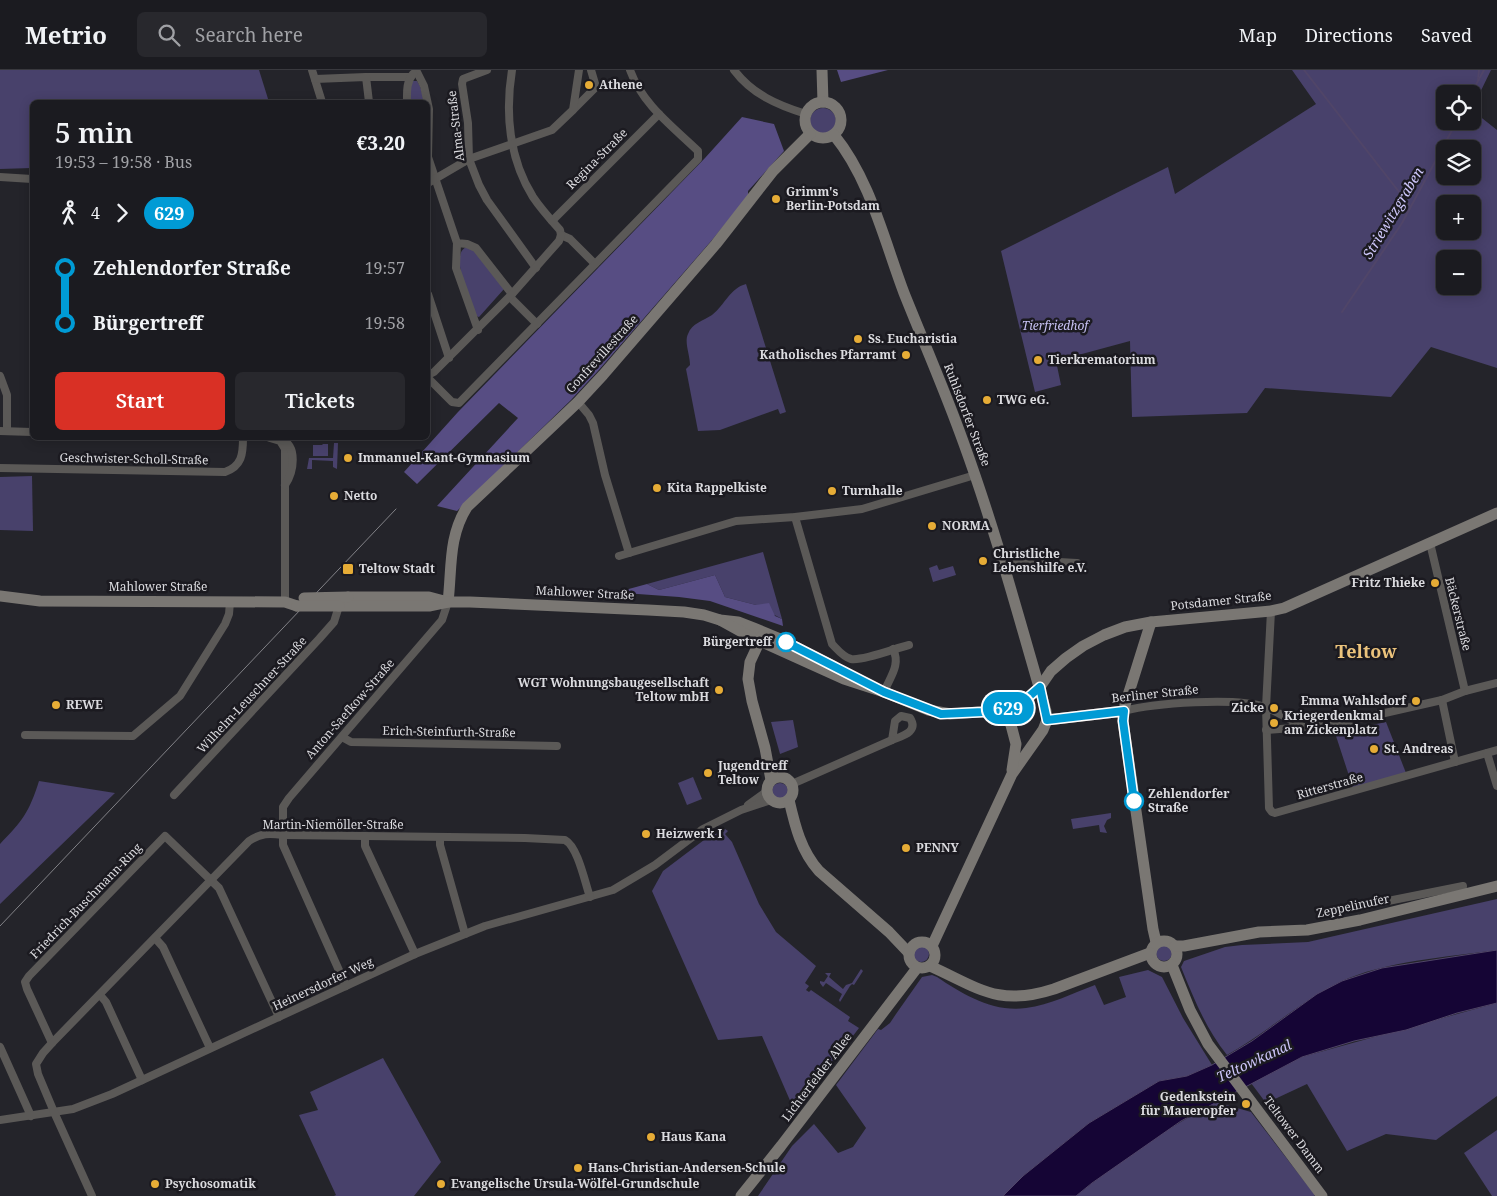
<!DOCTYPE html>
<html lang="en">
<head>
<meta charset="utf-8">
<style>
	:root { --surface:#1b1b20; --page:#28282d; --text:#f1f3f6; --muted:#a0a1a5; --line:#39393e; --accent:#d93025 }
	body { margin:0; font-family:"Noto Serif",serif; background:var(--page); color:var(--text); height:100vh; display:flex; flex-direction:column; font-size:19px; white-space:nowrap }
	* { box-sizing:border-box; margin:0 }
	p { font-size:16px; color:var(--muted) }
	.icon { flex:none; width:28px; height:28px; fill:none; stroke:currentColor; stroke-width:2; stroke-linecap:round; stroke-linejoin:round }
	.map { position:relative; flex:1; overflow:hidden }
	.panel { position:absolute; left:30px; top:30px; width:400px; height:340px; display:flex; flex-direction:column; background:var(--surface); border-radius:8px; box-shadow:0 2px 12px #0003,0 0 0 1px var(--line) }
	.panel>* { flex:none }
	.badge { padding:0 10px; border-radius:16px; font-size:18px; line-height:32px }
	.tools { position:absolute; left:1436px; top:15px; display:grid; gap:10px }
	.tools a { display:grid; place-items:center; width:45px; height:45px; border-radius:8px; background:var(--surface); box-shadow:0 2px 12px #0003,0 0 0 1px var(--line); font-size:25px }
	.map>.badge { position:absolute; translate:-50% -50%; box-shadow:0 0 0 2px #fff }
	.legs { display:flex; align-items:center; gap:8px; height:55px; padding:0 25px; font-size:16px }
	.legs p { margin-inline-start:auto }
	.head { display:flex; align-items:center; justify-content:space-between; height:85px; padding:0 25px }
	h1 { font-size:28px; font-weight:600; line-height:38px }
	.primary-button { display:flex; gap:10px; margin-top:auto; padding:10px 25px }
	.primary-button a { flex:1; height:58px; border-radius:8px; background:var(--accent); color:#fff; font-size:20px; font-weight:600; line-height:58px; text-align:center }
	.primary-button a+a { background:var(--page); color:var(--text) }
	ul { padding:0 25px; list-style:none }
	li { display:flex; align-items:center; gap:18px; height:55px; font-size:19px }
	li i { display:grid; place-items:center; width:8px; height:100%; margin:0 6px; background:currentColor }
	li i::after { content:''; width:12px; height:12px; margin:-6px; border:4px solid; border-radius:50%; background:var(--surface) }
	li p { margin-inline-start:auto }
	li:first-child i { background:linear-gradient(#0000 50%,currentColor 0) }
	li:last-child i { background:linear-gradient(currentColor 50%,#0000 0) }
	header { display:flex; align-items:center; gap:30px; box-sizing:border-box; height:70px; padding:0 25px; background:var(--surface); border-bottom:1px solid var(--line) }
	header strong { font-size:24px }
	nav { display:flex; gap:28px; margin-inline-start:auto; font-size:18px }
	.search { width:350px; height:45px; background:var(--page); display:flex; align-items:center; gap:12px; box-sizing:border-box; padding:0 18px; border-radius:8px; color:var(--muted); font-size:19px }
	.map>svg:first-child { display:block }
	.green { fill:#48416b; fill-rule:evenodd }
	.forest { fill:#574d83 }
	.water { fill:#150535; stroke:#504568 }
	.lines { fill:none; stroke-linecap:round; stroke-linejoin:round }
	.stream { stroke:#504568; stroke-width:2 }
	.street { stroke:#5b5957; stroke-width:8 }
	.secondary { stroke:#7a7773; stroke-width:11 }
	.tram { stroke:#828287; stroke-width:1 }
	.secondary-bridge { stroke:#7a7773; stroke-width:11 }
	.line-1-casing { stroke:#fff; stroke-width:11 }
	.line-1 { stroke:#009bd5; stroke-width:8 }
	.poi-dot { fill:#e6ac36; stroke:#1b1a20; stroke-width:2 }
	.stop-1-dot { fill:#fff; stroke:#009bd5; stroke-width:2.5 }
	.labels { text-anchor:middle; stroke-width:5; stroke-linejoin:round; paint-order:stroke }
	.poi-label { font-size:12px; font-weight:bold; fill:#dbdbdf; stroke:#1b1a20; text-anchor:start }
	.street-label { font-size:12px; fill:#dbdbdf; stroke:#1b1a20 }
	.park-label { font-size:12px; font-style:italic; fill:#c8c2f4; stroke:#1b1a20 }
	.stop-label { font-size:12px; font-weight:bold; fill:#dbdbdf; stroke:#1b1a20; text-anchor:end }
	.water-label { font-size:14px; font-style:italic; fill:#cec7fa; stroke:#1b1a20 }
	.district-label { font-size:18px; font-weight:bold; fill:#ebc37c; stroke:#1b1a20 }
</style>
</head>
<body>
<header>
<strong>Metrio</strong>
<div class="search"><svg class="icon" aria-label="search" viewBox="0 0 24 24"><circle cx="10" cy="10" r="6"/><path d="M15 15l6 6"/></svg>Search here</div>
<nav><a>Map</a><a>Directions</a><a>Saved</a></nav>
</header>
<div class="map">
<svg width="1497" height="1126" viewBox="0 0 1497 1126">
	<rect width="100%" height="100%" fill="#24242a"/>
	<g class="green">
		<polygon points="0,0 259,0 269,32 32,32 32,98 0,99"/>
		<path d="M1292,0H1491L1473,37L1472,24H1445V51H1472L1473,41L1497,60V298L1431,277L1391,327L1265,318L1247,343L1132,347L1130,271L1056,291L1061,315L1035,322L1001,181L1168,97L1175,124L1316,34ZM1445,79H1472V106H1445ZM1445,134H1472V161H1445ZM1445,189H1472V216H1445Z"/>
		<polygon points="412,11 417,11 420,16 425,32 410,32 409,17"/>
		<circle cx="823" cy="51" r="13"/>
		<path d="M467,177L476,182L504,219L479,247L476,246C471,232 448,183 467,177Z"/>
		<path d="M746,214L786,342L780,344L778,339L720,360L698,361L686,299L690,295C690,285 684,272 688,264C692,253 703,251 712,245C725,235 730,218 746,214Z"/>
		<polygon points="334,373 338,373 337,399 333,397 333,391 312,390 312,399 307,399 309,388 333,388"/>
		<polygon points="323,374 328,374 328,386 313,386 313,375 322,375"/>
		<polygon points="32,406 33,461 0,460 0,407"/>
		<polygon points="763,482 782,549 756,535 725,527 715,505 659,520 647,514"/>
		<polygon points="937,495 939,500 953,496 956,505 933,512 929,498"/>
		<polygon points="793,650 798,677 780,684 771,652"/>
		<polygon points="1386,652 1406,703 1353,718 1335,663"/>
		<polygon points="693,707 702,729 687,735 678,713"/>
		<path d="M39,711L115,723L0,834V774C22,751 29,743 39,711Z"/>
		<circle cx="780" cy="721" r="8"/>
		<polygon points="1111,743 1111,748 1107,750 1104,756 1107,763 1100,762 1099,755 1073,759 1071,749"/>
		<polygon points="725,759 728,761 725,764 732,772 759,834 776,862 816,896 805,913 809,916 806,920 809,922 811,920 850,947 848,951 859,958 795,1042 762,966 718,970 652,821 663,801 704,770"/>
		<path d="M1497,829V880C1448,887 1384,891 1340,912C1300,932 1266,963 1227,985C1206,959 1194,929 1181,897L1184,891L1225,877L1242,875L1308,872Z"/>
		<circle cx="1164" cy="883" r="8"/>
		<circle cx="921" cy="884" r="8"/>
		<polygon points="861,899 863,901 854,915 852,914 850,916 840,932 839,930 842,924 826,913 823,917 820,913 820,911 824,912 828,906 825,903 831,903 829,907 843,919 846,915 852,913"/>
		<path d="M1148,900L1162,907L1183,948L1212,995L1187,1006L1159,1011L1089,1053L1023,1106L1003,1126H758L792,1076L814,1054L838,1083L853,1077L866,1058L836,1015L878,959L881,960L890,953L896,944L922,907L932,905L937,907C962,924 994,943 1026,938C1050,935 1073,923 1095,915L1104,935L1126,927L1119,907Z"/>
		<polygon points="1497,933 1497,1026 1436,1070 1386,1064 1347,1081 1307,1014 1266,1033 1251,1013 1302,987"/>
		<polygon points="383,988 441,1092 414,1126 334,1126 336,1125 299,1045 318,1040 310,1022"/>
		<path d="M1216,1032L1251,1042L1315,1125L1314,1126H1076C1119,1091 1167,1058 1216,1032Z"/>
		<polygon points="1497,1060 1497,1126 1492,1126 1464,1083"/>
	</g>
	<g class="forest">
		<polygon points="837,0 888,0 841,12"/>
		<polygon points="742,47 774,54 784,81 748,121 748,126 712,170 598,301 571,330 457,441 437,436 518,348 499,333 417,414 404,402 458,342 705,88"/>
		<polygon points="715,505 725,527 756,535 769,533 775,546 782,549 783,556 710,531 679,527 624,523 625,520 647,514 659,520"/>
	</g>
	<polygon class="water" points="1497,880 1497,933 1457,943 1406,960 1354,971 1302,987 1181,1051 1092,1113 1076,1126 1003,1126 1023,1106 1089,1053 1159,1011 1187,1006 1212,995 1252,971 1317,924 1342,911 1382,898"/>
	<g class="lines">
		<g class="stream">
			<polyline points="1304,0 1410,136"/>
			<polyline points="1478,10 1479,0"/>
			<polyline points="1471,24 1484,0"/>
			<polyline points="1342,242 1402,153 1457,51"/>
		</g>
		<g class="street">
			<polyline points="312,0 322,32"/>
			<polyline points="416,0 424,16 429,39 428,87"/>
			<polyline points="487,0 463,9 462,14 468,53 469,89 479,115 487,130 536,198"/>
			<path d="M512,0C505,43 509,89 533,127C541,139 551,150 560,160L561,165"/>
			<path d="M734,0C752,24 777,35 806,44"/>
			<polyline points="366,7 410,7"/>
			<polyline points="315,9 366,7 369,32"/>
			<path d="M407,32C407,23 406,12 413,4"/>
			<polyline points="573,40 596,17 591,0"/>
			<polyline points="428,87 457,173 467,174 476,178 512,224"/>
			<polyline points="0,107 32,109"/>
			<polyline points="428,113 469,89 552,60 573,40 579,0"/>
			<polyline points="552,151 659,44"/>
			<polyline points="561,165 570,169 595,194"/>
			<polyline points="457,173 456,198 478,260"/>
			<polyline points="428,224 449,288"/>
			<polyline points="510,227 537,254"/>
			<polyline points="428,305 434,302 512,224 559,171 561,165"/>
			<polyline points="0,306 7,325 7,361"/>
			<path d="M428,308L452,332L459,333L698,89V81C672,56 642,34 630,0"/>
			<polyline points="578,332 589,345 593,353 605,405 629,483"/>
			<polyline points="0,361 32,362"/>
			<polyline points="270,368 280,371 285,379 285,532"/>
			<path d="M281,369C298,376 294,402 285,415"/>
			<path d="M0,398L225,402C242,396 243,384 243,368"/>
			<path d="M795,447L832,574C837,579 843,587 851,589C863,591 896,578 909,575"/>
			<polyline points="1430,473 1465,621"/>
			<polyline points="619,486 736,451 795,447 862,439 975,405"/>
			<polyline points="1004,495 1022,490 1077,493"/>
			<polyline points="1271,541 1266,637 1269,738 1272,742 1275,743 1497,680"/>
			<path d="M884,622C890,607 901,595 893,579"/>
			<polyline points="1442,630 1455,692"/>
			<path d="M1124,641C1154,633 1236,627 1265,637C1278,642 1291,650 1303,657"/>
			<path d="M901,646L910,648C919,662 902,666 892,670L895,651Z"/>
			<polyline points="1266,660 1332,655 1442,630 1465,621 1497,613"/>
			<polyline points="25,665 133,666 180,626 225,554 229,544 230,532"/>
			<polyline points="342,667 351,672 557,676"/>
			<polyline points="1487,683 1497,716"/>
			<polyline points="792,714 892,670"/>
			<polyline points="174,725 319,569 334,552 339,536"/>
			<polyline points="748,735 766,722"/>
			<polyline points="365,766 365,776 415,884"/>
			<polyline points="440,767 440,775 465,864"/>
			<polyline points="1353,838 1463,816"/>
			<polyline points="155,868 163,877 210,978"/>
			<polyline points="346,916 283,775 283,737 289,728 442,550 448,532"/>
			<polyline points="100,925 106,932 142,1010"/>
			<polyline points="52,973 27,919 25,912 29,906 165,766 219,818 279,947"/>
			<polyline points="0,977 31,1046"/>
			<polyline points="0,1050 73,1039 112,1024 415,884 485,856 613,820 655,795 703,759 741,740 771,730"/>
			<path d="M92,1126L54,1042L38,1004L36,994L43,983L52,973L249,771C261,763 269,763 283,765L525,768L565,770C578,777 585,813 590,827"/>
		</g>
		<g class="secondary">
			<polyline points="822,0 823,32"/>
			<circle cx="823" cy="50" r="18"/>
			<path d="M834,65C870,109 884,170 904,223C924,273 946,323 964,374C996,462 1020,552 1046,641L1047,650L1043,660L1012,704L932,876"/>
			<polyline points="0,526 40,531 285,532 297,536"/>
			<polyline points="348,527 429,527 444,531"/>
			<path d="M448,532C452,499 448,467 467,437L578,332L603,305L716,174L773,101L810,64"/>
			<polyline points="339,536 429,536 448,532 470,532 648,540 684,542 704,545 720,550 738,552 756,559 778,568 833,596"/>
			<polyline points="720,550 749,566 844,609 884,622 928,640 951,644 992,641 1019,634 1025,631 1040,617 1051,601 1066,588 1083,576 1104,565 1125,557 1151,552 1271,541 1284,538 1497,443"/>
			<polyline points="1151,552 1125,635 1123,651 1153,859 1156,872"/>
			<polyline points="762,566 750,592 748,609 752,631 765,678 771,710"/>
			<polyline points="1003,639 1011,655 1016,674 1012,700"/>
			<polyline points="1047,650 1124,641"/>
			<circle cx="780" cy="720" r="13"/>
			<path d="M789,730C795,756 801,781 819,801L889,862L908,882"/>
			<circle cx="1164" cy="884" r="13"/>
			<circle cx="922" cy="885" r="13"/>
			<polyline points="1175,876 1184,876 1259,862 1307,860 1360,850 1497,816"/>
			<polyline points="1172,895 1190,940 1208,974 1322,1126"/>
			<path d="M930,896C979,918 998,937 1054,919L1150,883"/>
			<polyline points="741,1126 781,1076 917,898"/>
		</g>
		<polyline class="tram" points="0,856 396,439"/>
		<g class="secondary-bridge">
			<polyline points="304,528 348,527"/>
			<polyline points="297,536 339,536"/>
		</g>
	</g>
	<g class="lines">
		<defs>
			<polyline id="line-1" points="786,572 884,622 941,644 983,642 1009,637 1025,630 1040,617 1047,650 1124,641 1123,651 1134,731"/>
		</defs>
		<use href="#line-1" class="line-1-casing"/>
		<use href="#line-1" class="line-1"/>
	</g>
	<g class="poi-dot">
		<circle cx="589" cy="15" r="5"/>
		<circle cx="776" cy="129" r="5"/>
		<circle cx="858" cy="269" r="5"/>
		<circle cx="906" cy="285" r="5"/>
		<circle cx="1038" cy="290" r="5"/>
		<circle cx="987" cy="330" r="5"/>
		<circle cx="348" cy="388" r="5"/>
		<circle cx="657" cy="418" r="5"/>
		<circle cx="832" cy="421" r="5"/>
		<circle cx="334" cy="426" r="5"/>
		<circle cx="932" cy="456" r="5"/>
		<circle cx="983" cy="491" r="5"/>
		<rect x="342" y="493" width="12" height="12" rx="2.5"/>
		<circle cx="1435" cy="513" r="5"/>
		<circle cx="719" cy="620" r="5"/>
		<circle cx="1416" cy="631" r="5"/>
		<circle cx="56" cy="635" r="5"/>
		<circle cx="1274" cy="638" r="5"/>
		<circle cx="1274" cy="653" r="5"/>
		<circle cx="1374" cy="679" r="5"/>
		<circle cx="708" cy="703" r="5"/>
		<circle cx="646" cy="764" r="5"/>
		<circle cx="906" cy="778" r="5"/>
		<circle cx="1246" cy="1034" r="5"/>
		<circle cx="651" cy="1067" r="5"/>
		<circle cx="578" cy="1098" r="5"/>
		<circle cx="155" cy="1114" r="5"/>
		<circle cx="441" cy="1114" r="5"/>
	</g>
	<g class="stop-1-dot">
		<circle cx="786" cy="572" r="9"/>
		<circle cx="1134" cy="731" r="9"/>
	</g>
	<g class="labels">
		<g class="poi-label">
			<text x="599" y="19">Athene</text>
			<text x="786" y="126">Grimm's<tspan x="786" dy="14">Berlin-Potsdam</tspan></text>
			<text x="868" y="273">Ss. Eucharistia</text>
			<text x="896" y="289" text-anchor="end">Katholisches Pfarramt</text>
			<text x="1048" y="294">Tierkrematorium</text>
			<text x="997" y="334">TWG eG.</text>
			<text x="358" y="392">Immanuel-Kant-Gymnasium</text>
			<text x="667" y="422">Kita Rappelkiste</text>
			<text x="842" y="425">Turnhalle</text>
			<text x="344" y="430">Netto</text>
			<text x="942" y="460">NORMA</text>
			<text x="993" y="488">Christliche<tspan x="993" dy="14">Lebenshilfe e.V.</tspan></text>
			<text x="359" y="503">Teltow Stadt</text>
			<text x="1425" y="517" text-anchor="end">Fritz Thieke</text>
			<text x="709" y="617" text-anchor="end">WGT Wohnungsbaugesellschaft<tspan x="709" dy="14">Teltow mbH</tspan></text>
			<text x="1406" y="635" text-anchor="end">Emma Wahlsdorf</text>
			<text x="66" y="639">REWE</text>
			<text x="1264" y="642" text-anchor="end">Zicke</text>
			<text x="1284" y="650">Kriegerdenkmal<tspan x="1284" dy="14">am Zickenplatz</tspan></text>
			<text x="1384" y="683">St. Andreas</text>
			<text x="718" y="700">Jugendtreff<tspan x="718" dy="14">Teltow</tspan></text>
			<text x="656" y="768">Heizwerk I</text>
			<text x="916" y="782">PENNY</text>
			<text x="1236" y="1031" text-anchor="end">Gedenkstein<tspan x="1236" dy="14">für Maueropfer</tspan></text>
			<text x="661" y="1071">Haus Kana</text>
			<text x="588" y="1102">Hans-Christian-Andersen-Schule</text>
			<text x="165" y="1118">Psychosomatik</text>
			<text x="451" y="1118">Evangelische Ursula-Wölfel-Grundschule</text>
		</g>
		<g class="street-label">
			<text transform="translate(456 56) rotate(-97)" y="4">Alma-Straße</text>
			<text transform="translate(597 89) rotate(-45)" y="4">Regina-Straße</text>
			<text transform="translate(602 284) rotate(-48)" y="4">Gonfrevillestraße</text>
			<text transform="translate(967 345) rotate(69)" y="4">Ruhlsdorfer Straße</text>
			<text transform="translate(134 389) rotate(1)" y="4">Geschwister-Scholl-Straße</text>
			<text x="158" y="521">Mahlower Straße</text>
			<text transform="translate(585 523) rotate(3)" y="4">Mahlower Straße</text>
			<text transform="translate(1221 531) rotate(-6)" y="4">Potsdamer Straße</text>
			<text transform="translate(1458 544) rotate(76)" y="4">Bäckerstraße</text>
			<text transform="translate(1155 624) rotate(-6)" y="4">Berliner Straße</text>
			<text transform="translate(252 625) rotate(-47)" y="4">Wilhelm-Leuschner-Straße</text>
			<text transform="translate(350 639) rotate(-49)" y="4">Anton-Saefkow-Straße</text>
			<text transform="translate(449 662) rotate(1)" y="4">Erich-Steinfurth-Straße</text>
			<text transform="translate(1330 716) rotate(-16)" y="4">Ritterstraße</text>
			<text x="333" y="759">Martin-Niemöller-Straße</text>
			<text transform="translate(86 831) rotate(-46)" y="4">Friedrich-Buschmann-Ring</text>
			<text transform="translate(1353 836) rotate(-12)" y="4">Zeppelinufer</text>
			<text transform="translate(323 914) rotate(-25)" y="4">Heinersdorfer Weg</text>
			<text transform="translate(817 1007) rotate(-53)" y="4">Lichterfelder Allee</text>
			<text transform="translate(1294 1065) rotate(53)" y="4">Teltower Damm</text>
		</g>
		<g class="park-label">
			<text x="1055" y="260">Tierfriedhof</text>
		</g>
		<g class="stop-label">
			<text x="772" y="576">Bürgertreff</text>
			<text x="1148" y="728" text-anchor="start">Zehlendorfer<tspan x="1148" dy="14">Straße</tspan></text>
		</g>
		<g class="water-label">
			<text transform="translate(1393 143) rotate(-59)" y="5">Striewitzgraben</text>
			<text transform="translate(1254 991) rotate(-25)" y="5">Teltowkanal</text>
		</g>
		<g class="district-label">
			<text x="1366" y="588">Teltow</text>
		</g>
	</g>
</svg>
<div class="tools">
<a><svg class="icon" aria-label="locate" viewBox="0 0 24 24"><circle cx="12" cy="12" r="6"/><path d="M12 2v4M12 18v4M2 12h4M18 12h4"/></svg></a>
<a><svg class="icon" aria-label="layers" viewBox="0 0 24 24"><path d="M12 4l9 5-9 5-9-5zM3 14l9 5 9-5"/></svg></a>
<a>+</a>
<a>−</a>
</div>
<b class="badge" style="left:1008px;top:638px;background:#009bd5;color:#fff">629</b>
<section class="panel">
<div class="head"><div><h1>5 min</h1><p>19:53 – 19:58 · Bus</p></div><b>€3.20</b></div>
<div class="legs"><svg class="icon" aria-label="walk" viewBox="0 0 24 24"><circle cx="13" cy="4" r="2"/><path d="M13 8l-2 6 4 7M11 14l-3 7M7 12l3-4h3l4 4"/></svg>4<svg class="icon" aria-label="forward" viewBox="0 0 24 24"><path d="M9 5l7 7-7 7"/></svg><b class="badge" style="background:#009bd5;color:#fff">629</b></div>
<ul>
<li><i style="color:#009bd5"></i><b>Zehlendorfer Straße</b><p>19:57</p></li>
<li><i style="color:#009bd5"></i><b>Bürgertreff</b><p>19:58</p></li>
</ul>
<div class="primary-button"><a>Start</a><a>Tickets</a></div>
</section>
</div>
</body>
</html>
